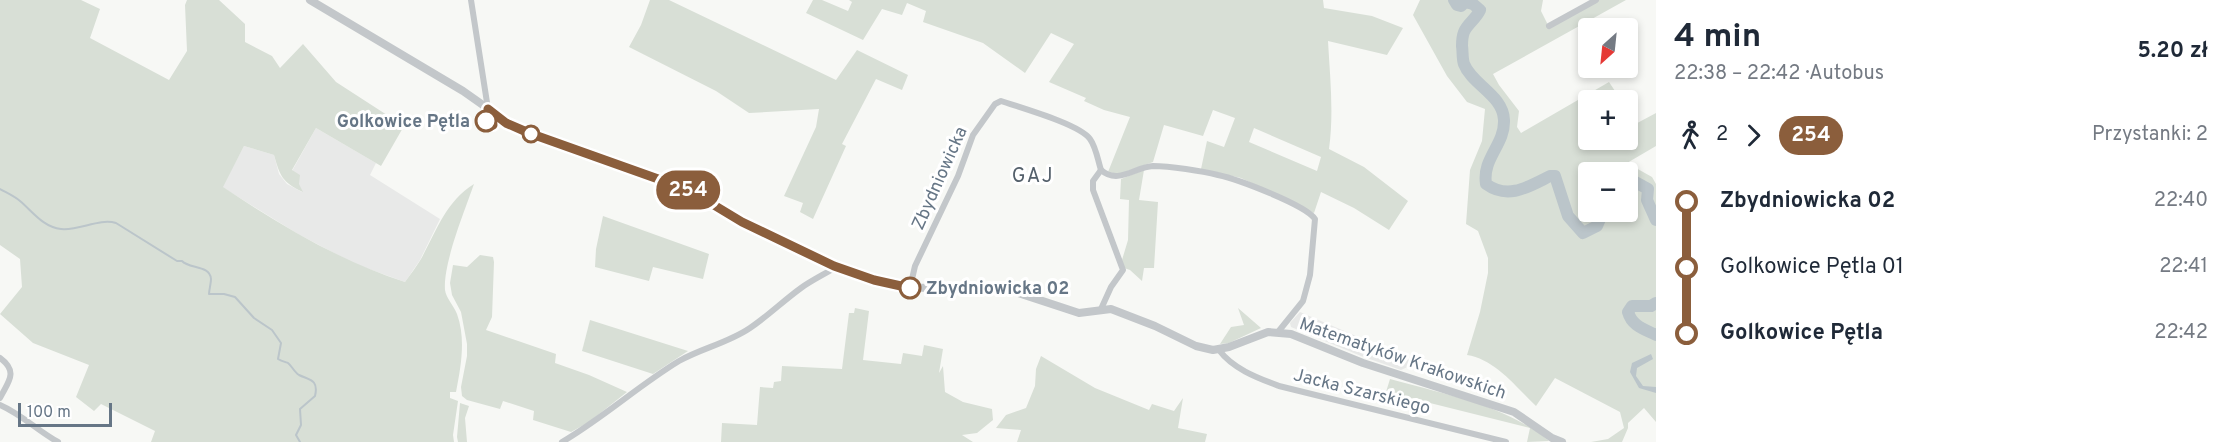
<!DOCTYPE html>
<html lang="pl">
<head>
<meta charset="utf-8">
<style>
	:root { --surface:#fff; --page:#f6f6f7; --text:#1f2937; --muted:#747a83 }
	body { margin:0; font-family:Overpass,sans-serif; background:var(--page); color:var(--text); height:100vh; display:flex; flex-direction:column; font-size:22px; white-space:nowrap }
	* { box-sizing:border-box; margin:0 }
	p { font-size:20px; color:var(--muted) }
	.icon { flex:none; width:33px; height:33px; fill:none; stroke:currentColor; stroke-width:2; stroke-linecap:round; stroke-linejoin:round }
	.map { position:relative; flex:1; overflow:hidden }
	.sheet { display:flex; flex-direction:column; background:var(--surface); width:570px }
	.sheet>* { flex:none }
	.badge { padding:0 12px; border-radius:20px; font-size:21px; line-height:39px }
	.needle { width:39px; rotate:207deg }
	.tools { position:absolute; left:1578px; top:18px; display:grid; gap:12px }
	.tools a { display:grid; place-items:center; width:60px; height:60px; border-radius:6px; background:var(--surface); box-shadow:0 3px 9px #0003; font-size:30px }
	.scale { position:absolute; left:18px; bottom:15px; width:94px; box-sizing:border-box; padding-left:6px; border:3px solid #667686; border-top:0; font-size:16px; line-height:21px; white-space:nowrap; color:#667686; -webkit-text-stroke:4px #fff; paint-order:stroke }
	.map>.badge { position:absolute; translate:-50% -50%; box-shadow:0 0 0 3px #fff }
	.legs { display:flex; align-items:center; gap:9px; height:66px; padding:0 18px; font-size:20px }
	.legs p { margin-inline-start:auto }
	.headline { display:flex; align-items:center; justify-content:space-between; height:102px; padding:0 18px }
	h1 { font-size:33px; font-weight:700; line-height:45px }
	ul { padding:0 18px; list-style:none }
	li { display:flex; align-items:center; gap:21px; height:66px; font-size:22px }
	li i { display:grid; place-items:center; width:9px; height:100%; margin:0 8px; background:currentColor }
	li i::after { content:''; width:15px; height:15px; margin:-8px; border:4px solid; border-radius:50%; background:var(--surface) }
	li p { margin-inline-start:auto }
	li:first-child i { background:linear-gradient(#0000 50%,currentColor 0) }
	li:last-child i { background:linear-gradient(currentColor 50%,#0000 0) }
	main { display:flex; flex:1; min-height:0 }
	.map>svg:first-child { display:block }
	.built { fill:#e8e9e8 }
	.green { fill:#d8dfd6; fill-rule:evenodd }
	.water { fill:#bbc5ca }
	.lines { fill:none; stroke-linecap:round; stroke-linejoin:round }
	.stream { stroke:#bbc5ca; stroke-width:2 }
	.river { stroke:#bbc5ca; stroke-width:12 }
	.minor { stroke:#c3c7ca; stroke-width:6 }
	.tertiary { stroke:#c3c7ca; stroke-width:8 }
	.line-1-casing { stroke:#fff; stroke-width:14 }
	.line-1 { stroke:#8b5e3c; stroke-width:9 }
	.stop-1-dot { fill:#fff; stroke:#8b5e3c; stroke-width:3 }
	.labels { text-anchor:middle; stroke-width:6; stroke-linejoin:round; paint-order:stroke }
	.stop-label { font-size:18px; font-weight:bold; fill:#667686; stroke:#fff; text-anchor:end }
	.street-label { font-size:18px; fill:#667686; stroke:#fff }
	.neighbourhood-label { font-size:20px; letter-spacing:1.5px; fill:#54606b; stroke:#fff }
</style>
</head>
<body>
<main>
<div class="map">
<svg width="1656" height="442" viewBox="0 0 1656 442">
	<rect width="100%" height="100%" fill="#f7f8f5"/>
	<g class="built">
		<polygon points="316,128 376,163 370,175 440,219 420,260 405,282 355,264 298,234 222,187 244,146 274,155 279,174 287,184 302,192 292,171"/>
		<polygon points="1300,312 1356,336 1416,363 1401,370 1361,356 1291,327 1290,323"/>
	</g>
	<g class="green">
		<path d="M0,0H81L100,9L90,38L169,80L187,51L185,5L187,0H219L245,24V42L272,56L280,68L303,44L336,82L404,126L381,166L316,128L292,170L300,175L299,184L303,192C282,182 280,176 274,155L244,146L223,187C280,225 340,261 405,282C410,275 416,267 421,259C436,232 446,201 474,184C465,210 443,263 445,290C446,298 454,306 457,314C466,339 461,366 456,392H450V398L458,401L453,435L454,442H151L155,431L101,404L94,411L76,397L89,365L33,343L0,314L22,287L20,259L0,245Z"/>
		<polygon points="650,0 669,0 836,80 857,50 908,75 902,90 876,79 842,144 846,146 813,219 800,212 803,203 784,196 816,127 819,109 749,113 716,91 629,47 641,25"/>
		<path d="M813,0H822L848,11L852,2L849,0H1323L1324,8L1372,16L1403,28L1387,55L1328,41C1330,77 1334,113 1329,149L1364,167L1408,201L1389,230L1354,208L1321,192L1314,213L1241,178L1201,169L1207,141L1224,147L1235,118L1213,110L1203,136L1164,125L1153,162L1119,174L1108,172L1130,117L1104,110L1084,101L1086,98L1049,82L1074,44L1051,33L1025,73L983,43L923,22L926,11L907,3L902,15L882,9L863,40L806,13ZM1254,128L1321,157L1317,171L1249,142Z"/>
		<path d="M1420,0H1543L1541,11L1549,27L1598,0H1626L1493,74L1499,85L1519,111L1517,127L1521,133L1609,82L1621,100H1588V129L1585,131L1588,140H1628V128L1656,113V146L1627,163L1652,177L1656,184V422L1644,408L1628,423V428L1622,442H1591L1608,439L1624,428L1620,412L1555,378L1536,406C1517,388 1495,359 1467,355L1480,312L1488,273V258L1478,231L1466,224L1470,170L1482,141L1485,109L1467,102L1447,76L1413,15ZM1588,172H1628V212H1588Z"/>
		<polygon points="1144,170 1139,200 1158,202 1154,268 1144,268 1142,281 1130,270 1124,268 1122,260 1128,240 1129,200 1120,199 1121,179"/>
		<polygon points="603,216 709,254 703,279 653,267 649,281 595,267 596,249"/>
		<polygon points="480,255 493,257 494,262 492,317 486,330 556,354 555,363 589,375 627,392 589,422 571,432 533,420 534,411 503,401 500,409 467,400 462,396 461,387 467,356 467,344 461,312 452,295 450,283 453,265 467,267"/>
		<polygon points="855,308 869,311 863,360 901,364 903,353 922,356 924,345 943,349 939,373 943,366 945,392 963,402 992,409 993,420 977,433 962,435 973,442 721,442 722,423 757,425 760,387 773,388 774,382 781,381 782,366 842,369 849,313 854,313"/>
		<polygon points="1238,308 1261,328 1229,343 1220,344 1231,327 1244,325"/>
		<polygon points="590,320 688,351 653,374 582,351"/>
		<polygon points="1041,356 1095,388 1149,410 1152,404 1174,411 1183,398 1178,428 1207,434 1205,442 1017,442 1021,430 996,428 1006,415 1026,408 1035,386 1036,369"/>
		<path d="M1390,379C1443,394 1506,405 1549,441L1527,442L1530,428L1386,392Z"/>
		<polygon points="460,403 469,406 465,418 467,442 458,442 457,437"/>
	</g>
	<polygon class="water" points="1651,354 1653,359 1637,368 1636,376 1643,386 1656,387 1656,393 1639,388 1630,372 1632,363"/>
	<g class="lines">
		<path class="stream" d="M0,189C7,193 14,196 20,201C33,212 43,227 61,229C79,231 99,218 116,223L177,261H182C189,269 210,265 211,279C211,284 209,290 209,294H224L235,297L254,318L272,330L281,343L278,359C281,361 285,362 288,363C292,366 294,372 299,375C309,380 319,379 315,396L300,409L301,425L296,435L300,442"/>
		<g class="river">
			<path d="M1454,0L1457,5L1461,6L1465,2L1473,4L1480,10C1476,19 1467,24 1464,32C1462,37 1462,41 1462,46C1463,52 1462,58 1464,64C1472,85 1503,95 1504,120C1505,145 1482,158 1486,184C1508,200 1528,187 1550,176H1555L1568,216L1583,233L1597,226L1603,212"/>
			<polyline points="1628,178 1648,189 1647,200 1656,220"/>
			<path d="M1656,303L1651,306H1632L1628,312C1632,326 1644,329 1656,335"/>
		</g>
		<g class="minor">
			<polyline points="471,0 488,109"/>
			<polyline points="1549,26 1596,0"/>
			<polyline points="1101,170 1093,181 1093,190 1123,270 1111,287 1101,309"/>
			<path d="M910,288L915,266L958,176L973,135L995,104L1001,101C1021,108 1079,124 1090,139C1096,147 1098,161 1101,170C1118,185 1135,167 1153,166C1170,166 1202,171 1218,175C1237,179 1306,205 1315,219L1310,275L1303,301L1278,332"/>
			<path d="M1219,350C1233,369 1258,378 1279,386L1506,442"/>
			<path d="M0,358C19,372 8,382 0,398"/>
			<path d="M0,405C21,414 38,431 58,442"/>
			<path d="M562,442C603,418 638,386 679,361C702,348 728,343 750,328C768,316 783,301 801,288C812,280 825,274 836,267"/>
		</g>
		<polyline class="tertiary" points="310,0 463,91 514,127 689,190 742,222 820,260 848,271 910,288 970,287 1006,289 1079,313 1111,309 1155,326 1196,346 1213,350 1229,347 1268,332 1291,334 1363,363 1514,412 1552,438 1562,442"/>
	</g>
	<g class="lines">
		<defs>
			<polyline id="line-1" points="486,121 489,125 493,125 488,109 506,123 529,133 689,190 742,222 834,266 874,280 910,288"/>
		</defs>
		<use href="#line-1" class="line-1-casing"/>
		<use href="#line-1" class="line-1"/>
	</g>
	<g class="stop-1-dot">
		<circle cx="486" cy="121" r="10"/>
		<circle cx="531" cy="134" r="8"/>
		<circle cx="910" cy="288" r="10"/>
	</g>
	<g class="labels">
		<g class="stop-label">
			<text x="470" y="127">Golkowice Pętla</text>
			<text x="926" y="294" text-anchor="start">Zbydniowicka 02</text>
		</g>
		<g class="street-label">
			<text transform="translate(939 178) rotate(-66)" y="6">Zbydniowicka</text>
			<text transform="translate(1403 358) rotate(19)" y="6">Matematyków Krakowskich</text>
			<text transform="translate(1362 391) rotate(14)" y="6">Jacka Szarskiego</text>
		</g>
		<g class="neighbourhood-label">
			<text x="1033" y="182">GAJ</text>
		</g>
	</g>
</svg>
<div class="tools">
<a><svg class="needle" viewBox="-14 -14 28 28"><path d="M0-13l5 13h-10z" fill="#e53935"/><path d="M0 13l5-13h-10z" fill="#747a83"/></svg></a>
<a>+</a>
<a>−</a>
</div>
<div class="scale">100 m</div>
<b class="badge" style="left:688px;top:190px;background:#8b5e3c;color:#fff">254</b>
</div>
<section class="sheet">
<div class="headline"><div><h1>4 min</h1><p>22:38 – 22:42 · Autobus</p></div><b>5.20 zł</b></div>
<div class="legs"><svg class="icon" aria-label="walk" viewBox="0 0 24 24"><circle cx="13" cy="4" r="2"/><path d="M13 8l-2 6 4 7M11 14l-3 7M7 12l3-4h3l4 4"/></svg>2<svg class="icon" aria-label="forward" viewBox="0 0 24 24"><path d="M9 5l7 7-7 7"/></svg><b class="badge" style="background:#8b5e3c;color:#fff">254</b><p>Przystanki: 2</p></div>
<ul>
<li><i style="color:#8b5e3c"></i><b>Zbydniowicka 02</b><p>22:40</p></li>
<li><i style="color:#8b5e3c"></i><span>Golkowice Pętla 01</span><p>22:41</p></li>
<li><i style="color:#8b5e3c"></i><b>Golkowice Pętla</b><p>22:42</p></li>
</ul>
</section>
</main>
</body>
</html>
